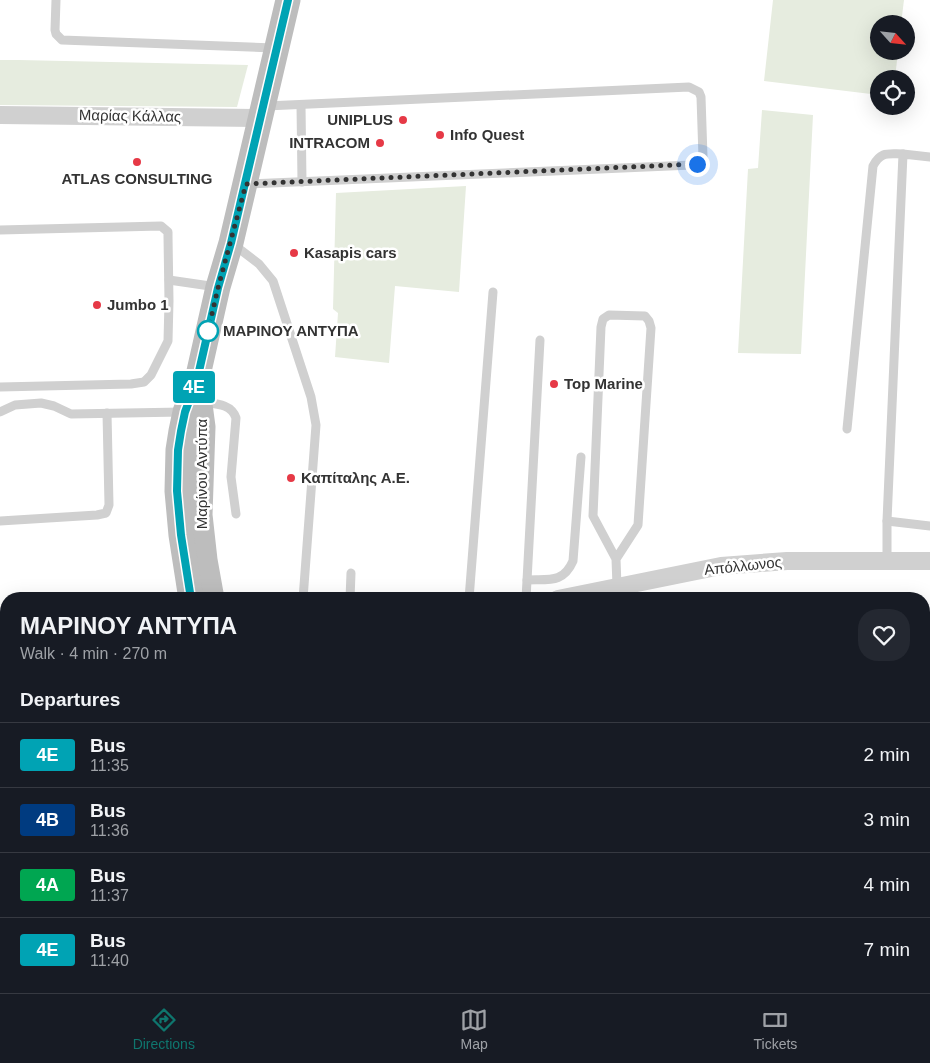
<!DOCTYPE html>
<html lang="en">
<head>
<meta charset="utf-8">
<style>
	:root { --surface:#171b24; --page:#242831; --text:#f1f3f6; --muted:#9ea1a6; --line:#363941; --accent:#0f766e }
	body { margin:0; font-family:Helvetica,sans-serif; background:var(--page); color:var(--text); height:100vh; display:flex; flex-direction:column; font-size:19px; white-space:nowrap }
	* { box-sizing:border-box; margin:0 }
	p { font-size:16px; color:var(--muted) }
	.icon { flex:none; width:28px; height:28px; fill:none; stroke:currentColor; stroke-width:2; stroke-linecap:round; stroke-linejoin:round }
	.map { position:relative; flex:1; overflow:hidden }
	.side { position:absolute; left:0px; top:592px; width:930px; height:401px; display:flex; flex-direction:column; background:var(--surface); border-radius:20px 20px 0 0; box-shadow:0 5px 20px #0002 }
	.side>* { flex:none }
	.badge { padding:0 10px; border-radius:4px; font-size:18px; line-height:32px }
	.needle { width:32px; rotate:117deg }
	.controls { position:absolute; left:870px; top:15px; display:grid; gap:10px }
	.controls a { display:grid; place-items:center; width:45px; height:45px; border-radius:50%; background:var(--surface); box-shadow:0 5px 20px #0002; font-size:25px }
	.you { position:absolute; width:25px; height:25px; margin:-12px; border:4px solid #fff; border-radius:50%; background:#1a73e8; box-shadow:0 0 0 8px #1a73e833 }
	.map>.badge { position:absolute; translate:-50% -50%; box-shadow:0 0 0 2px #fff }
	h2 { padding:0 20px; font-size:19px; line-height:45px }
	.round { display:grid; place-items:center; flex:none; width:52px; height:52px; border-radius:20px; background:var(--page) }
	.overview { display:flex; align-items:center; justify-content:space-between; height:85px; padding:0 20px }
	h1 { font-size:24px; font-weight:700; line-height:38px }
	ul { padding:0; list-style:none }
	li { display:flex; align-items:center; gap:15px; height:65px; padding:0 20px; border-top:1px solid var(--line) }
	li div { flex:1 }
	li b { display:block; font-size:19px }
	li em { font-style:normal }
	li .badge { min-width:55px; font-weight:700; text-align:center }
	.tab-bar { display:flex; justify-content:space-around; align-items:center; height:70px; border-top:1px solid var(--line); background:var(--surface); font-size:14px; color:var(--muted) }
	.tab-bar a { display:grid; justify-items:center; gap:2px }
	.tab-bar .selected { color:var(--accent) }
	.map>svg:first-child { display:block }
	.green { fill:#e6ecdf }
	.lines { fill:none; stroke-linecap:round; stroke-linejoin:round }
	.service { stroke:#d0d0d0; stroke-width:9 }
	.minor { stroke:#d0d0d0; stroke-width:18 }
	.secondary { stroke:#bdbdbd; stroke-width:25 }
	.trunk { stroke:#a2a2a2; stroke-width:28 }
	.line-casing { stroke:#fff; stroke-width:11 }
	.line { stroke:#00a3b4; stroke-width:8 }
	.walk { stroke:#333; stroke-width:5; stroke-dasharray:0 9 }
	.poi-dot { fill:#e63946; stroke:#fff; stroke-width:2 }
	.stop-dot { fill:#fff; stroke:#00a3b4; stroke-width:2.5 }
	.labels { text-anchor:middle; stroke-width:5; stroke-linejoin:round; paint-order:stroke }
	.street-label { font-size:15px; fill:#333; stroke:#fff }
	.poi-label { font-size:15px; font-weight:bold; fill:#333; stroke:#fff; text-anchor:start }
	.stop-label { font-size:15px; font-weight:bold; fill:#333; stroke:#fff; text-anchor:start }
</style>
</head>
<body>
<div class="map">
<svg width="930" height="993" viewBox="0 0 930 993">
	<rect width="100%" height="100%" fill="#fff"/>
	<g class="green">
		<polygon points="773,0 904,0 901,24 879,24 879,51 898,51 895,79 879,79 879,95 764,81"/>
		<polygon points="0,60 19,60 248,65 237,107 0,105"/>
		<polygon points="762,110 813,115 801,354 738,353 748,169 758,168"/>
		<polygon points="466,186 459,292 395,286 389,363 335,357 338,313 333,309 336,193"/>
		<polygon points="6,716 6,783 0,795 0,717"/>
		<polygon points="6,813 6,858 0,868 0,825"/>
		<polygon points="0,985 6,985 6,988 155,988 280,993 0,993"/>
		<polygon points="480,988 768,988 741,993 506,993"/>
	</g>
	<g class="lines">
		<g class="service">
			<polyline points="56,0 55,30 56,34 62,40 274,48"/>
			<polyline points="301,105 302,182"/>
			<polyline points="248,184 692,165 700,161 703,157 701,97 699,92 689,87 266,106"/>
			<polyline points="0,230 161,226 168,232 168,236 169,301 168,341 151,375 144,382 131,384 0,387"/>
			<polyline points="233,244 259,264 273,281 311,397 316,425 303,599"/>
			<polyline points="169,280 217,287"/>
			<path d="M201,402C214,404 231,403 236,418L231,477L236,514"/>
			<polyline points="0,412 15,405 41,403 54,406 71,414 182,412"/>
			<path d="M847,429L873,166C881,151 888,154 903,154"/>
			<polyline points="0,521 97,515 106,513 109,505 107,413"/>
			<polyline points="887,521 930,526"/>
			<polyline points="616,559 593,516 601,327 603,319 609,315 645,316 649,321 651,328 638,525 616,559 617,586"/>
			<polyline points="887,561 887,521 903,154 930,157"/>
			<path d="M527,580C548,579 563,584 573,561L581,457"/>
			<polyline points="350,599 351,573"/>
			<polyline points="469,599 493,292"/>
			<polyline points="526,599 540,340"/>
		</g>
		<g class="minor">
			<polyline points="0,115 260,118"/>
			<polyline points="558,599 721,566 787,561 930,561"/>
			<polyline points="0,710 6,709"/>
			<polyline points="0,811 6,798"/>
			<polyline points="924,879 930,879"/>
		</g>
		<g class="secondary">
			<polyline points="197,382 203,427 200,515 205,560 212,599"/>
			<polyline points="191,599 181,535 177,491 178,450 181,431 185,412 197,380 218,287 231,243 288,0"/>
			<polyline points="331,988 333,993"/>
			<polyline points="359,988 361,993"/>
		</g>
		<g class="trunk">
			<polyline points="0,877 6,872"/>
			<polyline points="0,928 6,928"/>
			<polyline points="924,934 930,934"/>
			<polyline points="0,966 6,966"/>
			<polyline points="924,971 930,971"/>
			<polyline points="432,988 474,993"/>
			<polyline points="780,993 803,990 845,988"/>
		</g>
	</g>
	<g class="lines">
		<defs>
			<polyline id="line" points="191,599 181,535 177,491 178,450 181,431 185,412 197,380 218,288 231,243 288,0"/>
		</defs>
		<use href="#line" class="line-casing"/>
		<use href="#line" class="line"/>
		<polyline class="walk" points="208,331 218,288 246,184 697,164"/>
	</g>
	<g class="poi-dot">
		<circle cx="403" cy="120" r="5"/>
		<circle cx="440" cy="135" r="5"/>
		<circle cx="380" cy="143" r="5"/>
		<circle cx="137" cy="162" r="5"/>
		<circle cx="294" cy="253" r="5"/>
		<circle cx="97" cy="305" r="5"/>
		<circle cx="554" cy="384" r="5"/>
		<circle cx="291" cy="478" r="5"/>
	</g>
	<circle class="stop-dot" cx="208" cy="331" r="10"/>
	<g class="labels">
		<g class="street-label">
			<text transform="translate(130 116) rotate(1)" y="5">Μαρίας Κάλλας</text>
			<text transform="translate(202 474) rotate(-90)" y="5">Μαρίνου Αντύπα</text>
			<text transform="translate(743 566) rotate(-6)" y="5">Απόλλωνος</text>
		</g>
		<g class="poi-label">
			<text x="393" y="125" text-anchor="end">UNIPLUS</text>
			<text x="450" y="140">Info Quest</text>
			<text x="370" y="148" text-anchor="end">INTRACOM</text>
			<text x="137" y="184" text-anchor="middle">ATLAS CONSULTING</text>
			<text x="304" y="258">Kasapis cars</text>
			<text x="107" y="310">Jumbo 1</text>
			<text x="564" y="389">Top Marine</text>
			<text x="301" y="483">Καπίταλης Α.Ε.</text>
		</g>
		<g class="stop-label">
			<text x="223" y="336">ΜΑΡΙΝΟΥ ΑΝΤΥΠΑ</text>
		</g>
	</g>
</svg>
<div class="controls">
<a><svg class="needle" viewBox="-14 -14 28 28"><path d="M0-13l5 13h-10z" fill="#e53935"/><path d="M0 13l5-13h-10z" fill="#9ea1a6"/></svg></a>
<a><svg class="icon" aria-label="locate" viewBox="0 0 24 24"><circle cx="12" cy="12" r="6"/><path d="M12 2v4M12 18v4M2 12h4M18 12h4"/></svg></a>
</div>
<div class="you" style="left:697px;top:164px"></div>
<b class="badge" style="left:194px;top:387px;background:#00a3b4;color:#fff">4Ε</b>
<section class="side">
<div class="overview"><div><h1>ΜΑΡΙΝΟΥ ΑΝΤΥΠΑ</h1><p>Walk · 4 min · 270 m</p></div><a class="round"><svg class="icon" aria-label="heart" viewBox="0 0 24 24"><path d="M12 20l-8-8c-3-5 5-10 8-4 3-6 11-1 8 4z"/></svg></a></div>
<h2>Departures</h2>
<ul>
<li><span class="badge" style="background:#00a3b4;color:#fff">4Ε</span><div><b>Bus</b><p>11:35</p></div><em>2 min</em></li>
<li><span class="badge" style="background:#003b80;color:#fff">4Β</span><div><b>Bus</b><p>11:36</p></div><em>3 min</em></li>
<li><span class="badge" style="background:#00a651;color:#fff">4Α</span><div><b>Bus</b><p>11:37</p></div><em>4 min</em></li>
<li><span class="badge" style="background:#00a3b4;color:#fff">4Ε</span><div><b>Bus</b><p>11:40</p></div><em>7 min</em></li>
</ul>
</section>
</div>
<nav class="tab-bar">
<a class="selected"><svg class="icon" aria-label="directions" viewBox="0 0 24 24"><path d="M12 3l9 9-9 9-9-9zM9 14v-3h6M13 9l2 2-2 2"/></svg>Directions</a>
<a><svg class="icon" aria-label="map" viewBox="0 0 24 24"><path d="M3 6l6-2 6 2 6-2v14l-6 2-6-2-6 2zM9 4v14M15 6v14"/></svg>Map</a>
<a><svg class="icon" aria-label="tickets" viewBox="0 0 24 24"><path d="M3 7h18v10H3zM15 7v10"/></svg>Tickets</a>
</nav>
</body>
</html>
